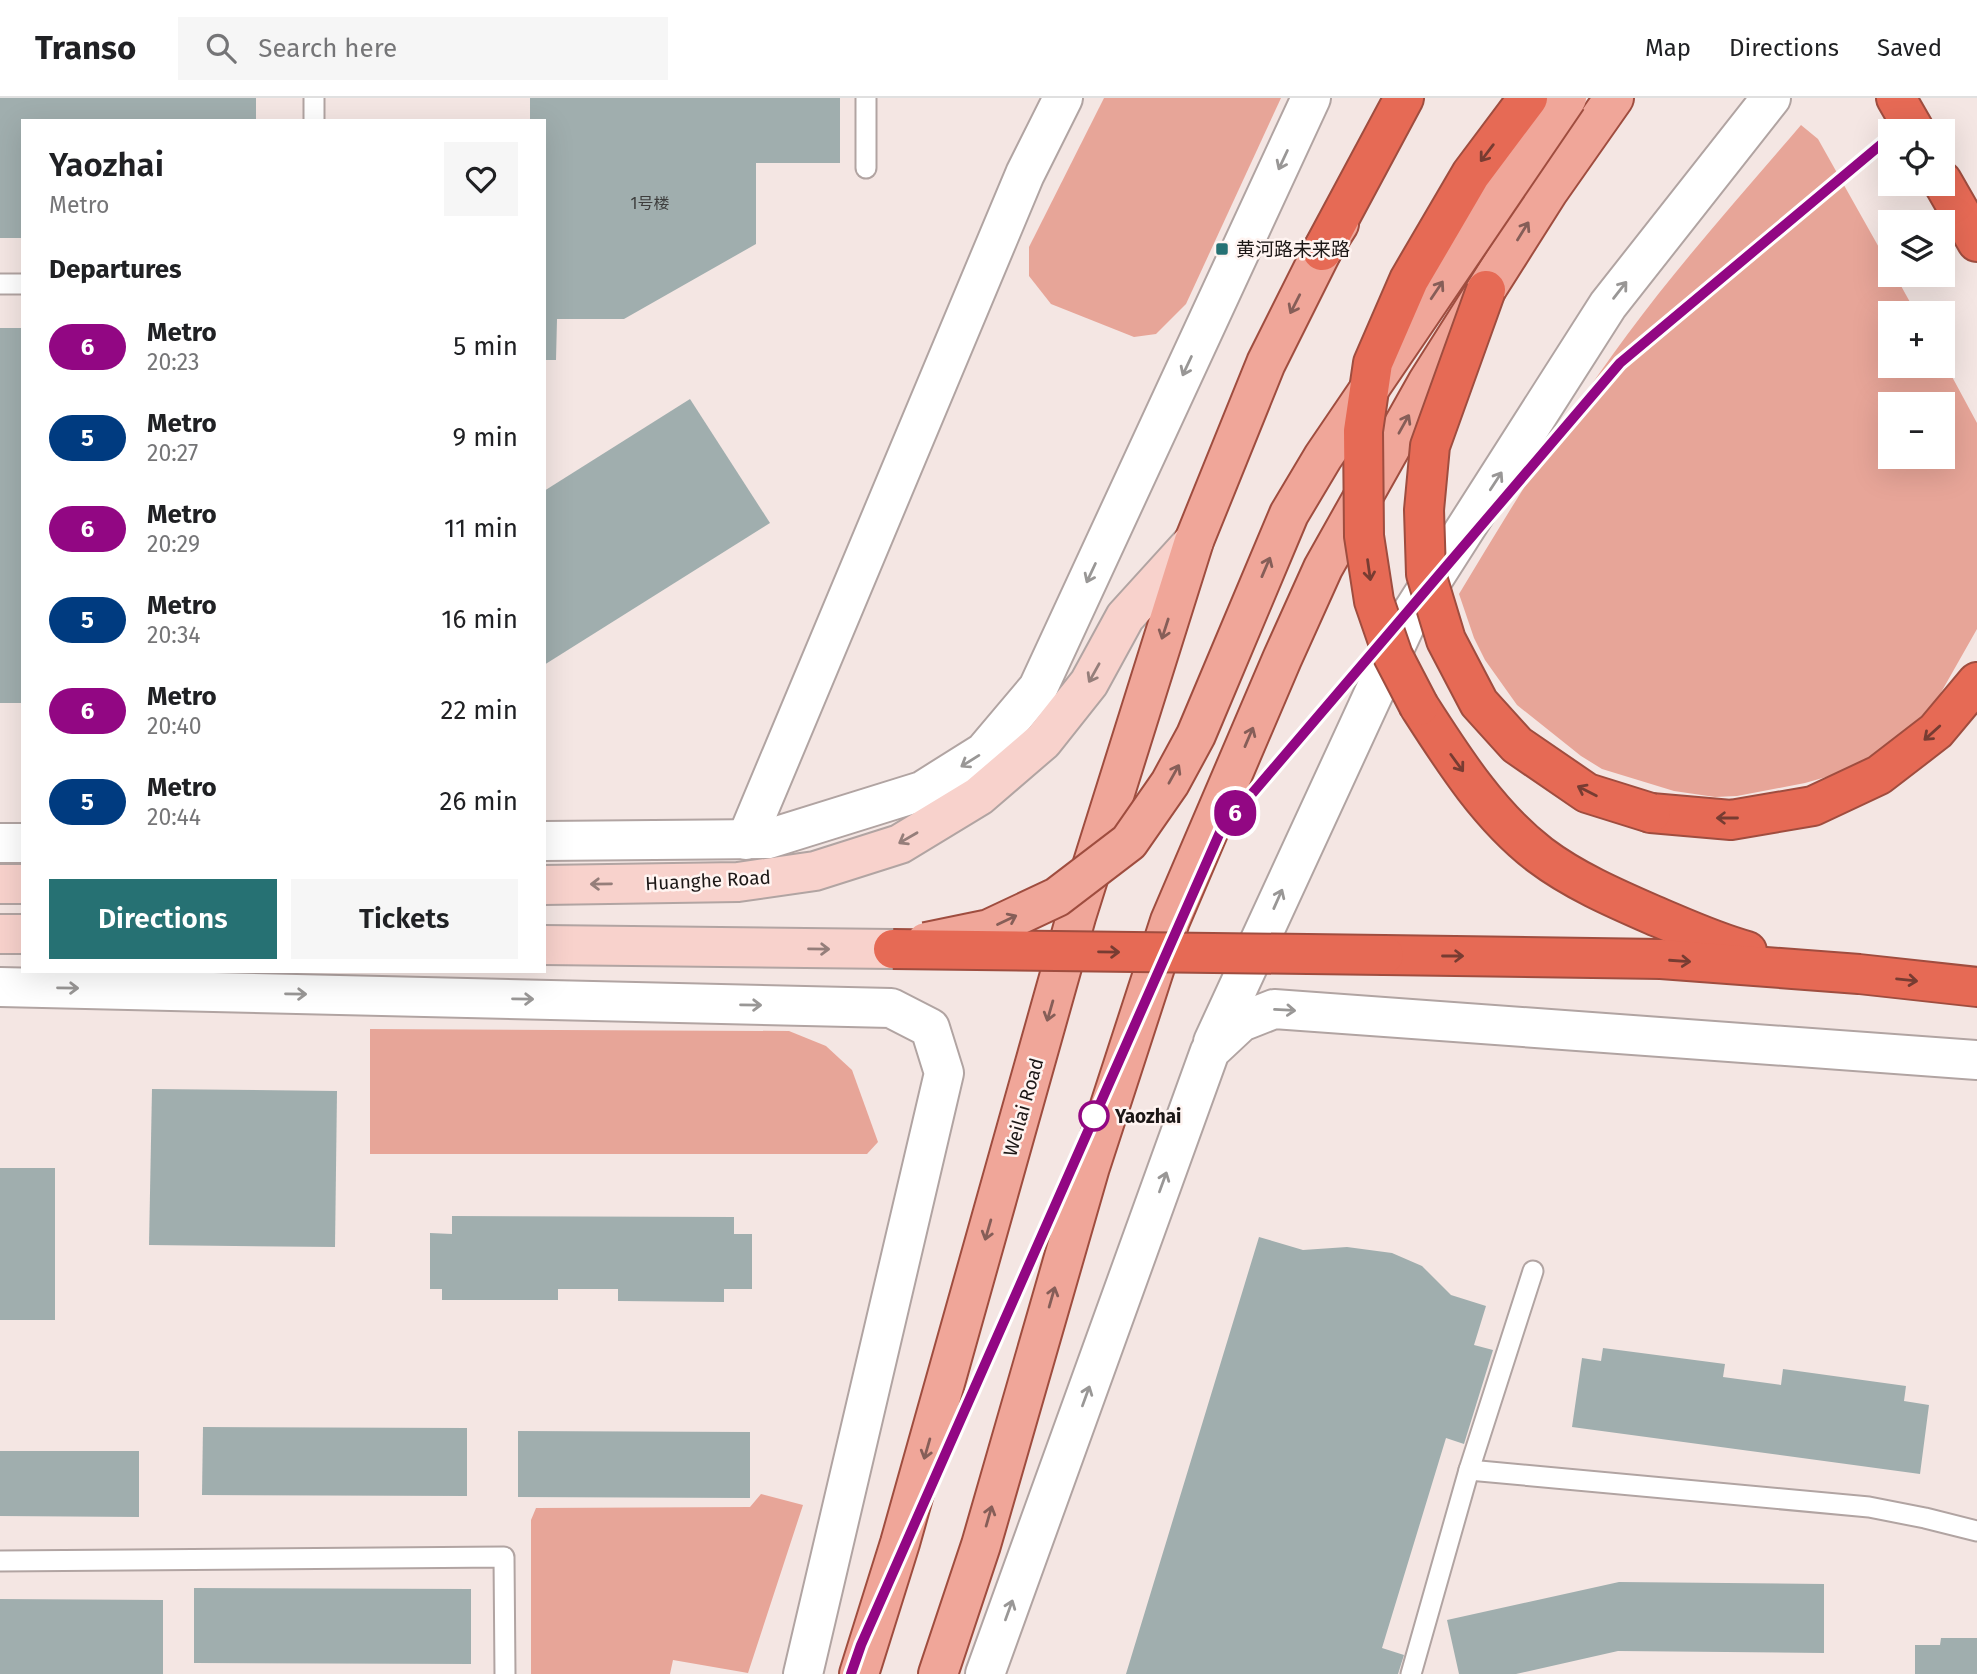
<!DOCTYPE html>
<html lang="en">
<head>
<meta charset="utf-8">
<style>
	:root { --surface:#fff; --page:#f6f6f6; --text:#202124; --muted:#757577; --line:#e0e0e0; --accent:#267173 }
	body { margin:0; font-family:"Fira Sans","Noto Sans SC",sans-serif; background:var(--page); color:var(--text); height:100vh; display:flex; flex-direction:column; font-size:26px; white-space:nowrap }
	* { box-sizing:border-box; margin:0 }
	p { font-size:23px; color:var(--muted) }
	.icon { flex:none; width:38px; height:38px; fill:none; stroke:currentColor; stroke-width:2; stroke-linecap:round; stroke-linejoin:round }
	.map { position:relative; flex:1; overflow:hidden }
	.drawer { position:absolute; left:21px; top:21px; width:525px; height:854px; display:flex; flex-direction:column; background:var(--surface); border-radius:0px; box-shadow:0 7px 28px #0002 }
	.drawer>* { flex:none }
	.badge { padding:0 14px; border-radius:23px; font-size:24px; line-height:46px }
	.tools { position:absolute; left:1878px; top:21px; display:grid; gap:14px }
	.tools a { display:grid; place-items:center; width:77px; height:77px; border-radius:0px; background:var(--surface); box-shadow:0 7px 28px #0002; font-size:35px }
	.map>.badge { position:absolute; translate:-50% -50%; box-shadow:0 0 0 4px #fff }
	h2 { padding:0 28px; font-size:26px; line-height:63px }
	.round { display:grid; place-items:center; flex:none; width:74px; height:74px; border-radius:0px; background:var(--page) }
	.head { display:flex; align-items:center; justify-content:space-between; height:119px; padding:0 28px }
	h1 { font-size:33px; font-weight:600; line-height:52px }
	.action { display:flex; gap:14px; margin-top:auto; padding:14px 28px }
	.action a { flex:1; height:80px; border-radius:0px; background:var(--accent); color:#fff; font-size:28px; font-weight:600; line-height:80px; text-align:center }
	.action a+a { background:var(--page); color:var(--text) }
	ul { padding:0; list-style:none }
	li { display:flex; align-items:center; gap:21px; height:91px; padding:0 28px }
	li div { flex:1 }
	li b { display:block; font-size:26px }
	li em { font-style:normal }
	li .badge { min-width:77px; font-weight:700; text-align:center }
	header { display:flex; align-items:center; gap:42px; box-sizing:border-box; height:98px; padding:0 35px; background:var(--surface); border-bottom:2px solid var(--line) }
	header strong { font-size:33px }
	nav { display:flex; gap:38px; margin-inline-start:auto; font-size:24px }
	.search { width:490px; height:63px; background:var(--page); display:flex; align-items:center; gap:18px; box-sizing:border-box; padding:0 24px; border-radius:0px; color:var(--muted); font-size:26px }
	.map>svg:first-child { display:block }
	.green { fill:#e7a598; fill-rule:evenodd }
	.building { fill:#a0aeae }
	.lines { fill:none; stroke-linecap:round; stroke-linejoin:round }
	.lane-casing { stroke:#b1a4a2; stroke-width:23 }
	.street-casing { stroke:#b1a4a2; stroke-width:42 }
	.secondary-casing { stroke:#b1a4a2; stroke-width:42 }
	.primary-casing { stroke:#9f4d3f; stroke-width:42 }
	.highway-casing { stroke:#9f4d3f; stroke-width:42 }
	.lane { stroke:#fff; stroke-width:19 }
	.street { stroke:#fff; stroke-width:38 }
	.secondary { stroke:#f8d2cc; stroke-width:38 }
	.primary { stroke:#f0a699; stroke-width:38 }
	.highway { stroke:#e66a55; stroke-width:38 }
	.primary-bridge-casing { stroke:#9f4d3f; stroke-width:42; stroke-linecap:butt }
	.highway-bridge-casing { stroke:#9f4d3f; stroke-width:42; stroke-linecap:butt }
	.primary-bridge { stroke:#f0a699; stroke-width:38 }
	.highway-bridge { stroke:#e66a55; stroke-width:38 }
	.oneway { stroke:#773c32 }
	.oneway2 { stroke:#999796 }
	.oneway3 { stroke:#865e58 }
	.oneway4 { stroke:#957e7a }
	.line-casing { stroke:#fff; stroke-width:16 }
	.line { stroke:#920783; stroke-width:10 }
	.poi-dot { fill:#267173; stroke:#fff4f1; stroke-width:2.5 }
	.stop-dot { fill:#fff; stroke:#920783; stroke-width:3.5 }
	.labels { text-anchor:middle; stroke-width:5; stroke-linejoin:round; paint-order:stroke }
	.number-label { font-size:16px; fill:#3d3d3c }
	.poi-label { font-size:19px; fill:#1c1716; stroke:#fff4f1; text-anchor:start }
	.street-label { font-size:19px; fill:#1c1716; stroke:#fff4f1 }
	.stop-label { font-size:19px; font-weight:bold; fill:#1c1716; stroke:#fff4f1; text-anchor:start }
</style>
</head>
<body>
<header>
<strong>Transo</strong>
<div class="search"><svg class="icon" aria-label="search" viewBox="0 0 24 24"><circle cx="10" cy="10" r="6"/><path d="M15 15l6 6"/></svg>Search here</div>
<nav><a>Map</a><a>Directions</a><a>Saved</a></nav>
</header>
<div class="map">
<svg width="1977" height="1576" viewBox="0 0 1977 1576">
	<rect width="100%" height="100%" fill="#f4e6e3"/>
	<g class="green">
		<polygon points="1104,0 1281,0 1186,206 1156,236 1134,239 1051,206 1029,178 1029,149"/>
		<path d="M1801,27L1818,41L1890,169V177H1895L1916,215H1890V268H1942L1943,262L1977,325V531L1939,598L1919,621L1873,660L1854,671L1805,685L1737,698L1715,699L1674,693L1602,671L1581,658L1517,607L1485,562L1474,540L1459,496C1512,408 1566,319 1627,237C1681,164 1742,96 1801,27ZM1890,306H1942V359H1890Z"/>
		<polygon points="370,931 789,933 826,948 852,972 878,1044 867,1056 370,1056"/>
		<polygon points="761,1396 803,1407 748,1575 673,1562 670,1576 531,1576 531,1422 536,1410 750,1409"/>
	</g>
	<g class="building">
		<polygon points="0,0 256,0 256,23 23,23 23,140 0,140"/>
		<polygon points="530,0 840,0 840,65 756,65 756,146 624,221 557,221 556,262 544,262 544,23 530,23"/>
		<rect x="0" y="230" width="23" height="375"/>
		<polygon points="690,301 770,425 544,567 544,393"/>
		<polygon points="152,991 337,993 335,1149 149,1147"/>
		<rect x="0" y="1070" width="55" height="152"/>
		<polygon points="452,1118 734,1119 734,1136 752,1136 752,1191 724,1191 724,1204 618,1203 618,1191 558,1191 558,1202 442,1202 442,1191 430,1191 430,1135 452,1136"/>
		<polygon points="1259,1139 1303,1152 1347,1149 1392,1155 1422,1168 1451,1197 1486,1208 1474,1247 1493,1252 1464,1346 1446,1340 1382,1550 1404,1557 1398,1576 1126,1576"/>
		<polygon points="1603,1250 1725,1266 1723,1279 1781,1287 1783,1271 1906,1288 1904,1303 1929,1307 1920,1376 1572,1329 1582,1260 1601,1263"/>
		<polygon points="203,1329 467,1330 467,1398 202,1397"/>
		<polygon points="518,1333 750,1334 750,1400 518,1399"/>
		<polygon points="0,1353 139,1353 139,1419 0,1418"/>
		<polygon points="1619,1484 1824,1486 1824,1555 1618,1553 1516,1576 1459,1576 1447,1522"/>
		<polygon points="194,1490 471,1491 471,1566 194,1565"/>
		<polygon points="0,1501 163,1502 163,1576 0,1576"/>
		<polygon points="1941,1540 1977,1540 1977,1576 1915,1576 1915,1547 1940,1547"/>
	</g>
	<g class="lines">
		<defs>
			<g id="lane">
				<polyline points="866,0 866,70"/>
				<polyline points="314,23 314,0"/>
				<polyline points="0,186 23,186"/>
				<polyline points="1469,1372 1869,1409 1925,1420 1977,1433"/>
				<polyline points="0,1463 504,1459 505,1576"/>
				<polyline points="1411,1576 1469,1372 1533,1173"/>
			</g>
			<g id="street">
				<polyline points="746,742 1025,76 1063,0"/>
				<polyline points="544,743 768,741 922,693 984,654 1038,590 1311,0"/>
				<polyline points="0,745 23,745"/>
				<polyline points="0,889 891,910 930,930 944,975 803,1576"/>
				<polyline points="1213,944 1409,519 1608,207 1771,0"/>
				<polyline points="985,1576 1210,953 1241,924 1274,911 1977,962"/>
			</g>
			<g id="secondary">
				<polyline points="0,786 23,786"/>
				<polyline points="544,787 738,784 815,773 900,746 979,698 1043,643 1089,585 1125,519 1194,443"/>
				<polyline points="0,836 23,836"/>
				<polyline points="544,847 893,851"/>
			</g>
			<g id="primary">
				<polyline points="859,1576 900,1445 1076,819 1194,443 1266,265 1322,153 1339,126"/>
				<polyline points="938,1576 981,1447 1090,1069 1170,823 1282,561 1323,470 1427,285 1548,94 1614,0"/>
			</g>
			<g id="highway">
				<polyline points="1896,0 1915,33"/>
				<polyline points="1942,83 1977,144"/>
				<polyline points="1322,153 1404,0"/>
				<path d="M1419,608C1453,661 1489,718 1540,757C1573,782 1614,800 1653,817C1684,830 1714,844 1747,853"/>
				<polyline points="1651,715 1731,722 1813,708 1879,677 1936,633 1977,584"/>
				<polyline points="1384,857 1661,861 1859,876 1977,889"/>
			</g>
		</defs>
		<use href="#lane" class="lane-casing"/>
		<use href="#street" class="street-casing"/>
		<use href="#secondary" class="secondary-casing"/>
		<use href="#primary" class="primary-casing"/>
		<use href="#highway" class="highway-casing"/>
		<use href="#lane" class="lane"/>
		<use href="#street" class="street"/>
		<use href="#secondary" class="secondary"/>
		<use href="#primary" class="primary"/>
		<use href="#highway" class="highway"/>
		<defs>
			<polyline id="primary-bridge" points="926,844 989,831 1057,799 1129,744 1170,685 1196,637 1289,416 1323,359 1567,0"/>
			<g id="highway-bridge">
				<polyline points="1486,192 1430,348 1424,412 1426,476 1446,542 1479,605 1517,647 1587,695 1651,715"/>
				<polyline points="1419,608 1393,558 1374,503 1364,438 1363,333 1373,265 1409,182 1471,76 1528,0"/>
				<polyline points="893,851 1384,857"/>
			</g>
		</defs>
		<use href="#primary-bridge" class="primary-bridge-casing"/>
		<use href="#highway-bridge" class="highway-bridge-casing"/>
		<use href="#primary-bridge" class="primary-bridge"/>
		<use href="#highway-bridge" class="highway-bridge"/>
	</g>
	<defs><path id="oneway-shaft" d="M-6 0H5M1.5-3L5.5 0L1.5 3" fill="none" stroke-width="1.6" stroke-linecap="round" stroke-linejoin="round" transform="scale(1.75)"/></defs>
	<g class="oneway">
		<use href="#oneway-shaft" transform="translate(1487 55) rotate(127)"/>
		<use href="#oneway-shaft" transform="translate(1369 472) rotate(82)"/>
		<use href="#oneway-shaft" transform="translate(1932 635) rotate(138)"/>
		<use href="#oneway-shaft" transform="translate(1457 665) rotate(54)"/>
		<use href="#oneway-shaft" transform="translate(1587 693) rotate(-153)"/>
		<use href="#oneway-shaft" transform="translate(1727 720) rotate(180)"/>
		<use href="#oneway-shaft" transform="translate(1109 854) rotate(1)"/>
		<use href="#oneway-shaft" transform="translate(1453 858)"/>
		<use href="#oneway-shaft" transform="translate(1680 863) rotate(4)"/>
		<use href="#oneway-shaft" transform="translate(1907 882) rotate(6)"/>
	</g>
	<g class="oneway2">
		<use href="#oneway-shaft" transform="translate(1283 62) rotate(115)"/>
		<use href="#oneway-shaft" transform="translate(1620 192) rotate(-52)"/>
		<use href="#oneway-shaft" transform="translate(1187 268) rotate(115)"/>
		<use href="#oneway-shaft" transform="translate(1496 383) rotate(-57)"/>
		<use href="#oneway-shaft" transform="translate(1091 475) rotate(115)"/>
		<use href="#oneway-shaft" transform="translate(970 663) rotate(148)"/>
		<use href="#oneway-shaft" transform="translate(1278 801) rotate(-66)"/>
		<use href="#oneway-shaft" transform="translate(68 890) rotate(1)"/>
		<use href="#oneway-shaft" transform="translate(296 896) rotate(1)"/>
		<use href="#oneway-shaft" transform="translate(523 901) rotate(1)"/>
		<use href="#oneway-shaft" transform="translate(751 907) rotate(1)"/>
		<use href="#oneway-shaft" transform="translate(1285 912) rotate(3)"/>
		<use href="#oneway-shaft" transform="translate(1163 1084) rotate(-70)"/>
		<use href="#oneway-shaft" transform="translate(1086 1298) rotate(-70)"/>
		<use href="#oneway-shaft" transform="translate(1009 1512) rotate(-70)"/>
	</g>
	<g class="oneway3">
		<use href="#oneway-shaft" transform="translate(1523 133) rotate(-58)"/>
		<use href="#oneway-shaft" transform="translate(1437 192) rotate(-56)"/>
		<use href="#oneway-shaft" transform="translate(1295 206) rotate(117)"/>
		<use href="#oneway-shaft" transform="translate(1404 326) rotate(-61)"/>
		<use href="#oneway-shaft" transform="translate(1266 469) rotate(-67)"/>
		<use href="#oneway-shaft" transform="translate(1165 531) rotate(108)"/>
		<use href="#oneway-shaft" transform="translate(1249 639) rotate(-67)"/>
		<use href="#oneway-shaft" transform="translate(1174 676) rotate(-61)"/>
		<use href="#oneway-shaft" transform="translate(1007 822) rotate(-25)"/>
		<use href="#oneway-shaft" transform="translate(1050 913) rotate(106)"/>
		<use href="#oneway-shaft" transform="translate(988 1132) rotate(106)"/>
		<use href="#oneway-shaft" transform="translate(1052 1199) rotate(-74)"/>
		<use href="#oneway-shaft" transform="translate(927 1351) rotate(106)"/>
		<use href="#oneway-shaft" transform="translate(989 1418) rotate(-74)"/>
	</g>
	<g class="oneway4">
		<use href="#oneway-shaft" transform="translate(1094 575) rotate(119)"/>
		<use href="#oneway-shaft" transform="translate(908 740) rotate(150)"/>
		<use href="#oneway-shaft" transform="translate(601 786) rotate(179)"/>
		<use href="#oneway-shaft" transform="translate(819 851) rotate(1)"/>
	</g>
	<g class="lines">
		<defs>
			<polyline id="line" points="851,1576 861,1547 1221,732 1620,265 1890,39"/>
		</defs>
		<use href="#line" class="line-casing"/>
		<use href="#line" class="line"/>
	</g>
	<rect class="poi-dot" x="1215" y="144" width="14" height="14" rx="3.5"/>
	<circle class="stop-dot" cx="1094" cy="1018" r="14"/>
	<g class="labels">
		<g class="number-label">
			<text x="650" y="111">1号楼</text>
		</g>
		<g class="poi-label">
			<text x="1236" y="158">黄河路未来路</text>
		</g>
		<g class="street-label">
			<text transform="translate(708 782) rotate(-3)" y="7">Huanghe Road</text>
			<text transform="translate(1023 1009) rotate(-74)" y="7">Weilai Road</text>
		</g>
		<g class="stop-label">
			<text x="1115" y="1025">Yaozhai</text>
		</g>
	</g>
</svg>
<div class="tools">
<a><svg class="icon" aria-label="locate" viewBox="0 0 24 24"><circle cx="12" cy="12" r="6"/><path d="M12 2v4M12 18v4M2 12h4M18 12h4"/></svg></a>
<a><svg class="icon" aria-label="layers" viewBox="0 0 24 24"><path d="M12 4l9 5-9 5-9-5zM3 14l9 5 9-5"/></svg></a>
<a>+</a>
<a>−</a>
</div>
<b class="badge" style="left:1235px;top:715px;background:#920783;color:#fff">6</b>
<section class="drawer">
<div class="head"><div><h1>Yaozhai</h1><p>Metro</p></div><a class="round"><svg class="icon" aria-label="heart" viewBox="0 0 24 24"><path d="M12 20l-8-8c-3-5 5-10 8-4 3-6 11-1 8 4z"/></svg></a></div>
<h2>Departures</h2>
<ul>
<li><span class="badge" style="background:#920783;color:#fff">6</span><div><b>Metro</b><p>20:23</p></div><em>5 min</em></li>
<li><span class="badge" style="background:#003b80;color:#fff">5</span><div><b>Metro</b><p>20:27</p></div><em>9 min</em></li>
<li><span class="badge" style="background:#920783;color:#fff">6</span><div><b>Metro</b><p>20:29</p></div><em>11 min</em></li>
<li><span class="badge" style="background:#003b80;color:#fff">5</span><div><b>Metro</b><p>20:34</p></div><em>16 min</em></li>
<li><span class="badge" style="background:#920783;color:#fff">6</span><div><b>Metro</b><p>20:40</p></div><em>22 min</em></li>
<li><span class="badge" style="background:#003b80;color:#fff">5</span><div><b>Metro</b><p>20:44</p></div><em>26 min</em></li>
</ul>
<div class="action"><a>Directions</a><a>Tickets</a></div>
</section>
</div>
</body>
</html>
